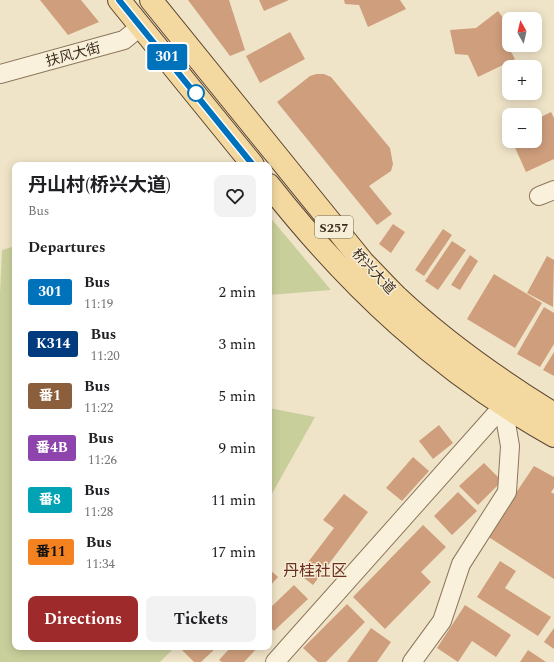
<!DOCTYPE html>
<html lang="en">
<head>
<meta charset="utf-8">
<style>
	:root { --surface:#fff; --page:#f2f2f2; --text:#202124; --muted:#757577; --accent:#9e2a2b }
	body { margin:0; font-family:Spectral,"Noto Sans SC",serif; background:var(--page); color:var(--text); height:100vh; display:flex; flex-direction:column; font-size:15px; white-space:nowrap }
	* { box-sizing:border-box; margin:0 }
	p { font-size:13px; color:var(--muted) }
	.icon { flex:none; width:22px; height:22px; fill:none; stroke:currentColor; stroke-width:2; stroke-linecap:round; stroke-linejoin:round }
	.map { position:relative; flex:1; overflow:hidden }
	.drawer { position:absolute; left:12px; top:162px; width:260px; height:488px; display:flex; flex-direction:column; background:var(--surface); border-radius:8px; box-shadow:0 2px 10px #0003 }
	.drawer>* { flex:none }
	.badge { padding:0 8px; border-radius:3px; font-size:14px; line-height:26px }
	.needle { width:26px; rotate:352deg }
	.tools { position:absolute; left:502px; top:12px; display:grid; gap:8px }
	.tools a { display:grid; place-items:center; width:40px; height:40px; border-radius:8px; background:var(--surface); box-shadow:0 2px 10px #0003; font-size:20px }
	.map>.badge { position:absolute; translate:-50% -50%; box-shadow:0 0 0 2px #fff }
	h2 { padding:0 16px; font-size:15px; line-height:36px }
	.round { display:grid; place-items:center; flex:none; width:42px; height:42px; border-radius:8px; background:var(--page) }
	.head { display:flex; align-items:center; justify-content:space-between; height:68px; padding:0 16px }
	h1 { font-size:19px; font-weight:700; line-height:30px }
	.action { display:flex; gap:8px; margin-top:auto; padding:8px 16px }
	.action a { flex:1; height:46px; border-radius:8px; background:var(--accent); color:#fff; font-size:16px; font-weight:700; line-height:46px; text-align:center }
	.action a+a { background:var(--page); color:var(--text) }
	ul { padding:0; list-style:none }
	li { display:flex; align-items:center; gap:12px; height:52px; padding:0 16px }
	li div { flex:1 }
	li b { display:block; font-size:15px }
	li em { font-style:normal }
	li .badge { min-width:44px; font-weight:700; text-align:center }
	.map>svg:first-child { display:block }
	.green { fill:#c9cf9b }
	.building { fill:#cf9f7d }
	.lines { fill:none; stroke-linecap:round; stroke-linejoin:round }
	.minor-casing { stroke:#8d765c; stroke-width:20 }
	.major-casing { stroke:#5b4430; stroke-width:24 }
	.minor { stroke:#faf1dc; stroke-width:18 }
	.major { stroke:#f3d9a0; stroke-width:22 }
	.line-casing { stroke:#fff; stroke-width:9 }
	.line { stroke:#0072bc; stroke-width:6 }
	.stop-dot { fill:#fff; stroke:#0072bc; stroke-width:2 }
	.labels { text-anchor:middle; stroke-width:3; stroke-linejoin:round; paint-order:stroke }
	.shield { fill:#f7eed8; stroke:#756857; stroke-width:1 }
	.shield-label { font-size:13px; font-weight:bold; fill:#3d2e20 }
	.street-label { font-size:14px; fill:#3d2e20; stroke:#f7eed8 }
	.quarter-label { font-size:16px; fill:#6b2e1e; stroke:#f7eed8 }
</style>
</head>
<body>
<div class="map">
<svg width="554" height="662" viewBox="0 0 554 662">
	<rect width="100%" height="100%" fill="#f0e4c8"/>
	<g class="green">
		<polygon points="269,216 331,290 269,295"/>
		<polygon points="15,246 15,647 175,647 160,662 0,662 0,294 2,250"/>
		<polygon points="269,408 315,417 269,499"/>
	</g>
	<g class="building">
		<polygon points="40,0 81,0 99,22 68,35"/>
		<polygon points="188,0 229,0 245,50 230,56"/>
		<polygon points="259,0 289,0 264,11"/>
		<polygon points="344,0 400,0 406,9 368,27 359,5 345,4"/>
		<polygon points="498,11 509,26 509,37 505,41 515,59 478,77 468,55 455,54 450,30 476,28"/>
		<polygon points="290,32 305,59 260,83 246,56"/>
		<polygon points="316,74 324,74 331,77 390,148 393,164 391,171 369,186 392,214 377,225 277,102 310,76"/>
		<polygon points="551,112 554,118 554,159 526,172 512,141 535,141 535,120"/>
		<polygon points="393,224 405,232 391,253 379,244"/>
		<polygon points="443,229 452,235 424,276 415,270"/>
		<polygon points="452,241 466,250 438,290 425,281"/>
		<polygon points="470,255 478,261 460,290 451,285"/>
		<polygon points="547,256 554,260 553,307 527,293"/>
		<polygon points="494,274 542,303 515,348 467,319"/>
		<polygon points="544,307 554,313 554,344 540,367 517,354"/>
		<polygon points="554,352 554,376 543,370"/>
		<polygon points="439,425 453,443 433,459 419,441"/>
		<polygon points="413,457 429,471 402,501 386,488"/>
		<polygon points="484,463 502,481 478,505 459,486"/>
		<polygon points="534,466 554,477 554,488 551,492 554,494 554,579 487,536"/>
		<polygon points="458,492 477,511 452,535 434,516"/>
		<polygon points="344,494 368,512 313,585 299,574 334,528 323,520"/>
		<polygon points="423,525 446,547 421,572 431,582 385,629 353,597"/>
		<polygon points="500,561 516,571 505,588 551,617 538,636 477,597"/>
		<polygon points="269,569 278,577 269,587"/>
		<polygon points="294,585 308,599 274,631 269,626 269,609"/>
		<polygon points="347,604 365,622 326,662 318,662 303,648"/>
		<polygon points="465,605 511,635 496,657 472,641 458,662 437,648"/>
		<polygon points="371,628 391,642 377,662 347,662"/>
		<polygon points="554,628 554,649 544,642"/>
		<polygon points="179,647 217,647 201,662 194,662"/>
		<polygon points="231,647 258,647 244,662 222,662 219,660"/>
		<polygon points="528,650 546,662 520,662"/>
	</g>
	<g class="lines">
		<defs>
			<g id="minor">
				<polyline points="0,74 124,40 141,26"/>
				<polyline points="539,196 554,190"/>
				<polyline points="275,662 503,406"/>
				<polyline points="412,662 442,621 461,564 507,492 510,446 503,406"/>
			</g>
			<g id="major">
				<polyline points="119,0 253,165"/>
				<path d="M151,0L363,262C374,273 385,285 397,297C444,341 499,380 554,414"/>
				<path d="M269,185C350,288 440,372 554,436"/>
			</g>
		</defs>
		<use href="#minor" class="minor-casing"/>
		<use href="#major" class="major-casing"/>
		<use href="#minor" class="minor"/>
		<use href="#major" class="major"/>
	</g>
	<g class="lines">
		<defs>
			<polyline id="line" points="119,0 253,165"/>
		</defs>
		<use href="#line" class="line-casing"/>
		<use href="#line" class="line"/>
	</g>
	<circle class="stop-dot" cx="196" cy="93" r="8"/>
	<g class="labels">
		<rect class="shield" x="315" y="216" width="38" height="22" rx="3"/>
		<g class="shield-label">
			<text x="334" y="232">S257</text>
		</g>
		<g class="street-label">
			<text transform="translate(73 54) rotate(-15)" y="5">扶风大街</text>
			<text transform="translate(374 271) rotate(47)" y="5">桥兴大道</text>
		</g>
		<g class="quarter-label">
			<text x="315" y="576">丹桂社区</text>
		</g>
	</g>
</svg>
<div class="tools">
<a><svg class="needle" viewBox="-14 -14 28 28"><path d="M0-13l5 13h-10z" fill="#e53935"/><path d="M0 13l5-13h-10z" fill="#757577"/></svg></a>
<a>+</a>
<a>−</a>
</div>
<b class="badge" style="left:167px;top:57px;background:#0072bc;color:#fff">301</b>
<section class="drawer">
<div class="head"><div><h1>丹山村(桥兴大道)</h1><p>Bus</p></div><a class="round"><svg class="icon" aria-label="heart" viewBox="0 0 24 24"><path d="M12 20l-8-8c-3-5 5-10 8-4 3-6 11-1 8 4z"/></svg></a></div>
<h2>Departures</h2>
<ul>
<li><span class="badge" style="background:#0072bc;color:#fff">301</span><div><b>Bus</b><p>11:19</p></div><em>2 min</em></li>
<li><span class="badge" style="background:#003b80;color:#fff">K314</span><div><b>Bus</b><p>11:20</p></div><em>3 min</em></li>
<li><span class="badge" style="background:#8b5e3c;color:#fff">番1</span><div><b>Bus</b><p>11:22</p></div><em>5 min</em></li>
<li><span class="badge" style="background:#8e44ad;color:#fff">番4B</span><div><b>Bus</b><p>11:26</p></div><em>9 min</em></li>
<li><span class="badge" style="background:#00a3b4;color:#fff">番8</span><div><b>Bus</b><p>11:28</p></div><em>11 min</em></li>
<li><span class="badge" style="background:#f58220;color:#111">番11</span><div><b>Bus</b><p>11:34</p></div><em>17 min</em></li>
</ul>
<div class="action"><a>Directions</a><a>Tickets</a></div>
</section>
</div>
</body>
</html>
